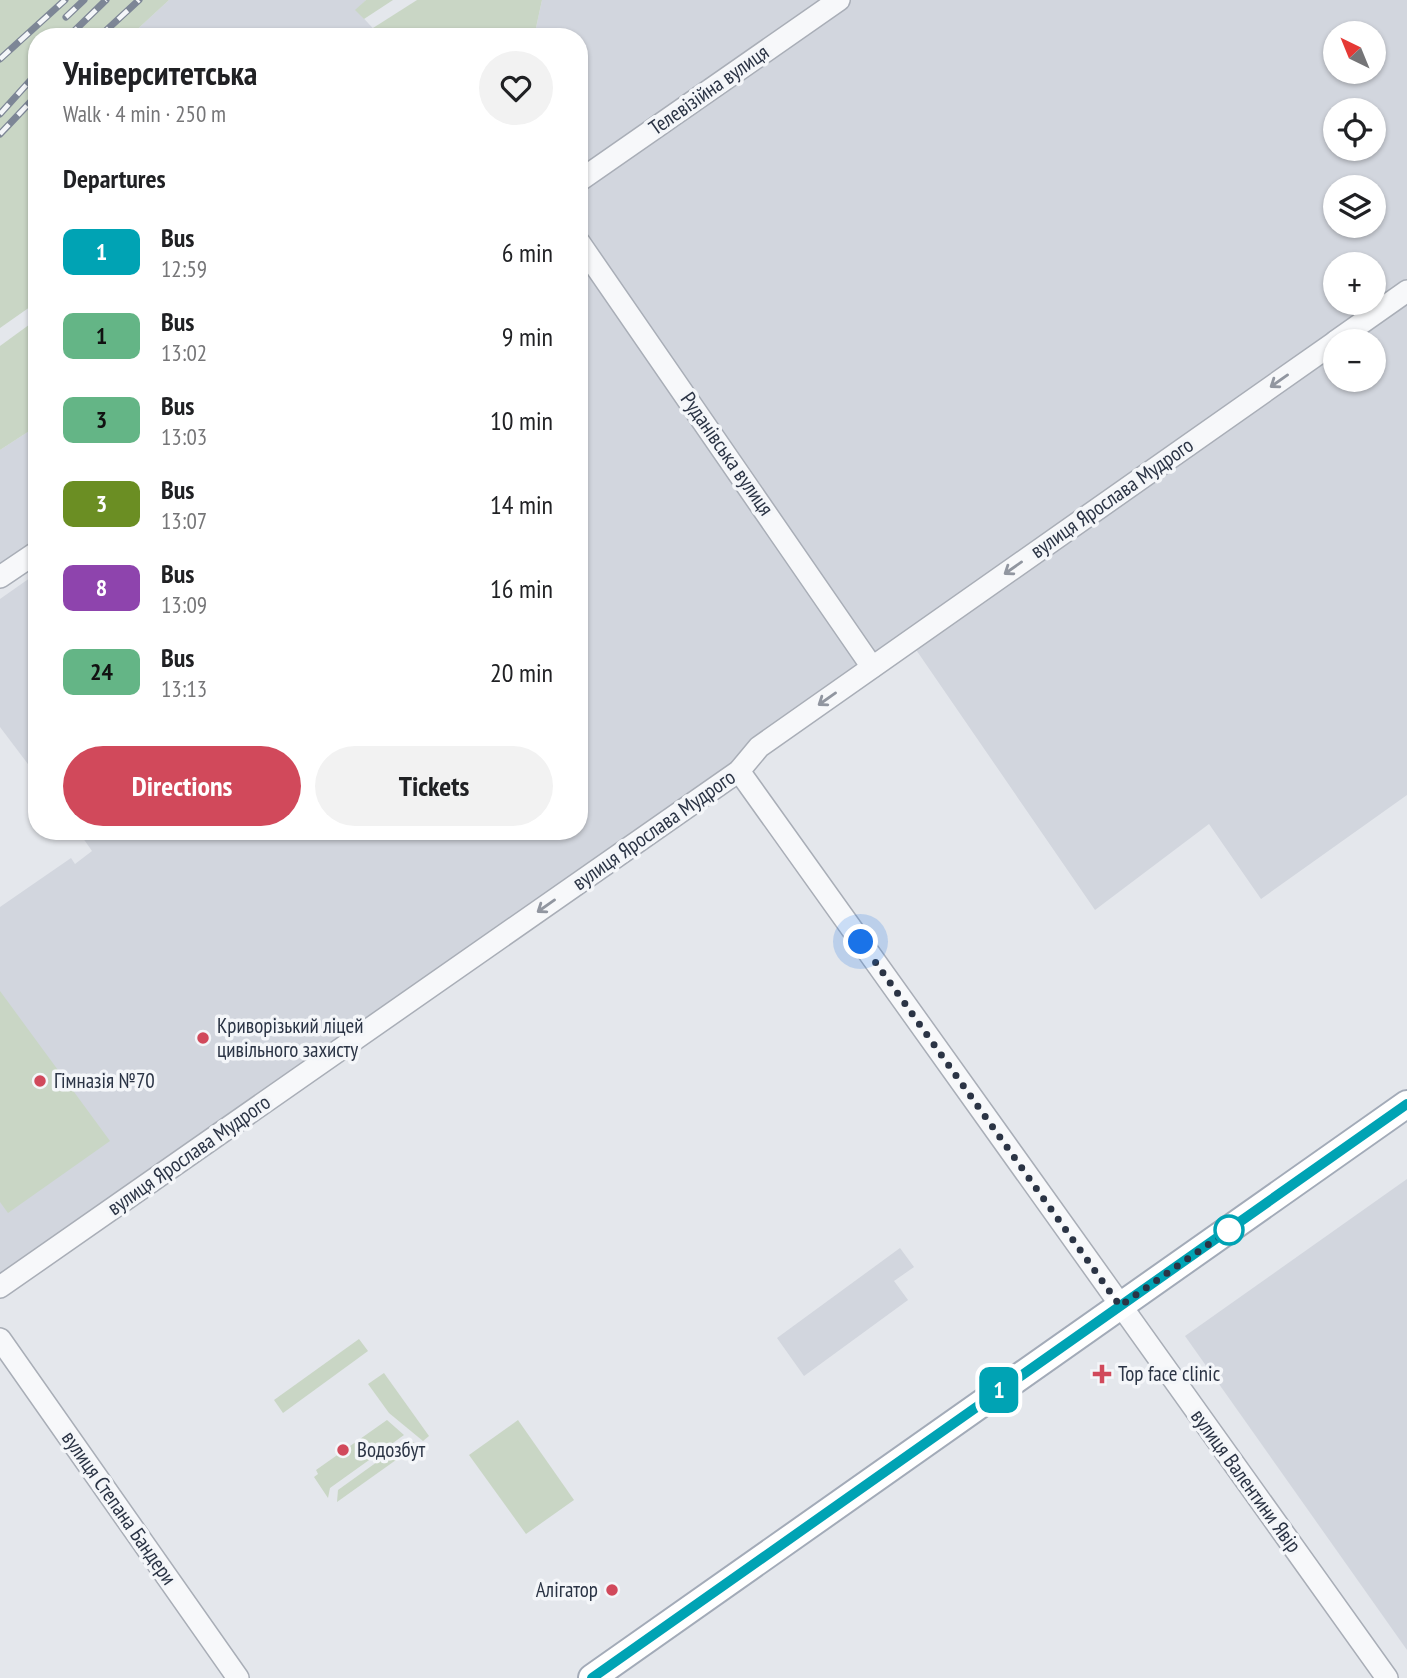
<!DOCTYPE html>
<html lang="en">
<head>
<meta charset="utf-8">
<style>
	:root { --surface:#fff; --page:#f2f2f2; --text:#202124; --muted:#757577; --accent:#d1495b }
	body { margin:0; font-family:"PT Sans Narrow",sans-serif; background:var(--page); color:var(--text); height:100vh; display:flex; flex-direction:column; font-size:26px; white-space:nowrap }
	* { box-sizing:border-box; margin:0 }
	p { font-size:23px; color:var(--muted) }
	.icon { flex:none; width:38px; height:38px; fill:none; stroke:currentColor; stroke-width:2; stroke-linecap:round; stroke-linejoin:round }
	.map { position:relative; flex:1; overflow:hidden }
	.sheet { position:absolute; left:28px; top:28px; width:560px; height:812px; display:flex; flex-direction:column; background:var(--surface); border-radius:28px; box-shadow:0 2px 5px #0004 }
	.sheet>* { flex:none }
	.badge { padding:0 14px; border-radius:10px; font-size:24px; line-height:46px }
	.needle { width:46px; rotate:317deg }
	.controls { position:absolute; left:1323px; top:21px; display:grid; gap:14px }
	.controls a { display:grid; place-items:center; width:63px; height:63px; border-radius:50%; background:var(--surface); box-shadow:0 2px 5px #0004; font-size:35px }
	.you { position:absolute; width:35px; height:35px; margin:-18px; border:5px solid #fff; border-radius:50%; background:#1a73e8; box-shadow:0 0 0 10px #1a73e833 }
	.map>.badge { position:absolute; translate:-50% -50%; box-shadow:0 0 0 4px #fff }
	h2 { padding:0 35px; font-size:26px; line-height:63px }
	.round { display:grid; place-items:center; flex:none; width:74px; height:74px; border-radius:37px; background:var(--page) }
	.summary { display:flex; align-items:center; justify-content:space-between; height:119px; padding:0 35px }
	h1 { font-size:33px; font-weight:700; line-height:52px }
	.action { display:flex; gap:14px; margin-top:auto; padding:14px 35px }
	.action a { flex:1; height:80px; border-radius:42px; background:var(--accent); color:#fff; font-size:28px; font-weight:700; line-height:80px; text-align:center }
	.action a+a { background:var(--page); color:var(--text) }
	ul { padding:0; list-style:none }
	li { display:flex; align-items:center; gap:21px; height:84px; padding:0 35px }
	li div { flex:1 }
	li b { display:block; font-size:26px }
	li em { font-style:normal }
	li .badge { min-width:77px; font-weight:700; text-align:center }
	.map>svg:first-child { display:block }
	.built { fill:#d2d6de; fill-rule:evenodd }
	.green { fill:#c9d6c5 }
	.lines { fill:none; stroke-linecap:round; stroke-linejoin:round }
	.minor-casing { stroke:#a9aeb7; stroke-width:24 }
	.major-casing { stroke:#a3abb8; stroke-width:30 }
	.minor { stroke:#f7f8fa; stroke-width:21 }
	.major { stroke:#fff; stroke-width:26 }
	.rail-casing { stroke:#7d8696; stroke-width:7 }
	.rail { stroke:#f4f6f9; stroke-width:4.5; stroke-dasharray:13; stroke-linecap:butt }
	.oneway { stroke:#9196a0 }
	.line-casing { stroke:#fff; stroke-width:16 }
	.line { stroke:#00a3b4; stroke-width:10 }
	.walk { stroke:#2b3445; stroke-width:7; stroke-dasharray:0 12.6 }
	.poi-dot { fill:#d1495b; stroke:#f4f6f9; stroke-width:2.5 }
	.stop-dot { fill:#fff; stroke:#00a3b4; stroke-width:3.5 }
	.labels { text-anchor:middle; stroke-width:7; stroke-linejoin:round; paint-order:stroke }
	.street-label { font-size:21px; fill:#2b3445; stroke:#f4f6f9 }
	.poi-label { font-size:21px; fill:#2b3445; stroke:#f4f6f9; text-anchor:start }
</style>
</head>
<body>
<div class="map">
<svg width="1407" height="1678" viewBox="0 0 1407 1678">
	<rect width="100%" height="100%" fill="#e4e7ec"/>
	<g class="built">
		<polygon points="169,0 366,0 356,10 381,37 129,37"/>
		<polygon points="542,0 827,0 579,173 579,37 534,37"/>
		<path d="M849,0H1407V795L1261,899L1209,824L1095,910L910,641L0,1287V907L71,858L75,864L92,851L78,831H579V188ZM1335,33H1374V72H1335ZM1335,110H1374V149H1335ZM1335,187H1374V226H1335ZM1335,264H1374V303H1335ZM1335,341H1374V380H1335Z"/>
		<polygon points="37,426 37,547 0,572 0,450"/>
		<polygon points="37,573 37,776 0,727 0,599"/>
		<polygon points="1407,1179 1407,1650 1185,1336"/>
		<polygon points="900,1248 914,1267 894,1281 908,1300 804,1376 777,1338"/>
	</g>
	<g class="green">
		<polygon points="0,0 169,0 129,37 37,37 37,302 0,328"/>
		<polygon points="366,0 393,0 364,19 355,10"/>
		<polygon points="417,0 542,0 534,37 381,37 373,28"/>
		<polygon points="37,319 37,426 0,450 0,346"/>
		<polygon points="0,991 110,1141 8,1213 0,1202"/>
		<polygon points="359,1339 368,1351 283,1413 274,1400"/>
		<polygon points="384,1373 429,1436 423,1441 389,1413 368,1384"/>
		<polygon points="387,1420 404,1435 330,1488 328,1498 314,1477 318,1474 316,1470"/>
		<polygon points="518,1420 574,1500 526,1534 469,1455"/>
		<polygon points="409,1439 417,1445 337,1502 338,1490"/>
	</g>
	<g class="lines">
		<defs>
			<g id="minor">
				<polyline points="579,181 839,0"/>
				<polyline points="579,242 872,667"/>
				<polyline points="1336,341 1407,291"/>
				<polyline points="0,577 37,552"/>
				<polyline points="739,771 1387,1678"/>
				<polyline points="0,1287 739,771 759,747 1335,342"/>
				<polyline points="0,1339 238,1678"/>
			</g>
			<polyline id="major" points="592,1678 1407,1104"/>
		</defs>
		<use href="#minor" class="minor-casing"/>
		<use href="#major" class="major-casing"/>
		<use href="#minor" class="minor"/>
		<use href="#major" class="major"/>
		<defs>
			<g id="rail">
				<polyline points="66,17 84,0"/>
				<polyline points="68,37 106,0"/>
				<polyline points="99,37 139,0"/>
				<polyline points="0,59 65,0"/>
				<polyline points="0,114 37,73"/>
				<polyline points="0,134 37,95"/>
			</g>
		</defs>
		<use href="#rail" class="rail-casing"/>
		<use href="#rail" class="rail"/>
	</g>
	<defs><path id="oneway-shaft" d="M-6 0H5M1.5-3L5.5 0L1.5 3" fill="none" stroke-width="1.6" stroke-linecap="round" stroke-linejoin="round" transform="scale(1.75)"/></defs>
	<g class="oneway">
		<use href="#oneway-shaft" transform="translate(1279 381) rotate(145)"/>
		<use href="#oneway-shaft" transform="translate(1013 568) rotate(145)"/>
		<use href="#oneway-shaft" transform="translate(827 699) rotate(145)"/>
		<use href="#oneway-shaft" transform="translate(546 906) rotate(145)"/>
	</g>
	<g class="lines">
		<defs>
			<polyline id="line" points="592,1678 1407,1104"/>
		</defs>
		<use href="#line" class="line-casing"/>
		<use href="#line" class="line"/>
		<polyline class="walk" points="861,942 1120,1306 1229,1230"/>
	</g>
	<g class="poi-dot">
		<circle cx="203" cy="1038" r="7"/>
		<circle cx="40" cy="1081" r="7"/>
		<path d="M1098.5 1363.5h7v7h7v7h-7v7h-7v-7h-7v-7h7z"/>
		<circle cx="343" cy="1450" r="7"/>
		<circle cx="612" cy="1590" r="7"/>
	</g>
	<circle class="stop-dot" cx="1229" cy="1230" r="14"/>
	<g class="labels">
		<g class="street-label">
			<text transform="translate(709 90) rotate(-35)" y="7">Телевізійна вулиця</text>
			<text transform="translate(727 454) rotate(55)" y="7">Руданівська вулиця</text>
			<text transform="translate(1112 498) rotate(-35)" y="7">вулиця Ярослава Мудрого</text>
			<text transform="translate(654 830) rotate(-35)" y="7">вулиця Ярослава Мудрого</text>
			<text transform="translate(189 1155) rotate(-35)" y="7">вулиця Ярослава Мудрого</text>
			<text transform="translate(1246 1481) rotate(54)" y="7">вулиця Валентини Явір</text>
			<text transform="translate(119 1508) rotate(55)" y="7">вулиця Степана Бандери</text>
		</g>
		<g class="poi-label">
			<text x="217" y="1033">Криворізький ліцей<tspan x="217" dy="24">цивільного захисту</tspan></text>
			<text x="54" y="1088">Гімназія №70</text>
			<text x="1118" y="1381">Top face clinic</text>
			<text x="357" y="1457">Водозбут</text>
			<text x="598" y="1597" text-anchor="end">Алігатор</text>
		</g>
	</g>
</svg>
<div class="controls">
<a><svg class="needle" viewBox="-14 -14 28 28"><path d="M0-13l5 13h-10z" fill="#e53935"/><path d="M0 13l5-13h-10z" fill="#757577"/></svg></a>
<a><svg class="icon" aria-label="locate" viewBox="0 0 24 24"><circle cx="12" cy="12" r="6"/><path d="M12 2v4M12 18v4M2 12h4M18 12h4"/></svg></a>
<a><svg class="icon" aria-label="layers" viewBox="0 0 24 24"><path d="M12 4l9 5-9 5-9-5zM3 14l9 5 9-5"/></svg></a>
<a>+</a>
<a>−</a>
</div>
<div class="you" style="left:861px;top:942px"></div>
<b class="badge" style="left:999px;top:1390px;background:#00a3b4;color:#fff">1</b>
<section class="sheet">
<div class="summary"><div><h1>Університетська</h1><p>Walk · 4 min · 250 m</p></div><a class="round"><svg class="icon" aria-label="heart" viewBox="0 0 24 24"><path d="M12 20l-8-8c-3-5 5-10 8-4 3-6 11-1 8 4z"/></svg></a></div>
<h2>Departures</h2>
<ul>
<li><span class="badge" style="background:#00a3b4;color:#fff">1</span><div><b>Bus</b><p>12:59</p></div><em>6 min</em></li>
<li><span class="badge" style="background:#64b586;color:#111">1</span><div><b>Bus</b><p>13:02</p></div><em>9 min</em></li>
<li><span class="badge" style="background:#64b586;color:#111">3</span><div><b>Bus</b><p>13:03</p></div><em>10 min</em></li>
<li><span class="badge" style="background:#6b8e23;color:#fff">3</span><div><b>Bus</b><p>13:07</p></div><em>14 min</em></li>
<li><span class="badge" style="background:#8e44ad;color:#fff">8</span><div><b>Bus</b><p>13:09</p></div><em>16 min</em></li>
<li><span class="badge" style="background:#64b586;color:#111">24</span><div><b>Bus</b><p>13:13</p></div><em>20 min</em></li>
</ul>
<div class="action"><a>Directions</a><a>Tickets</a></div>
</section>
</div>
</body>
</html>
